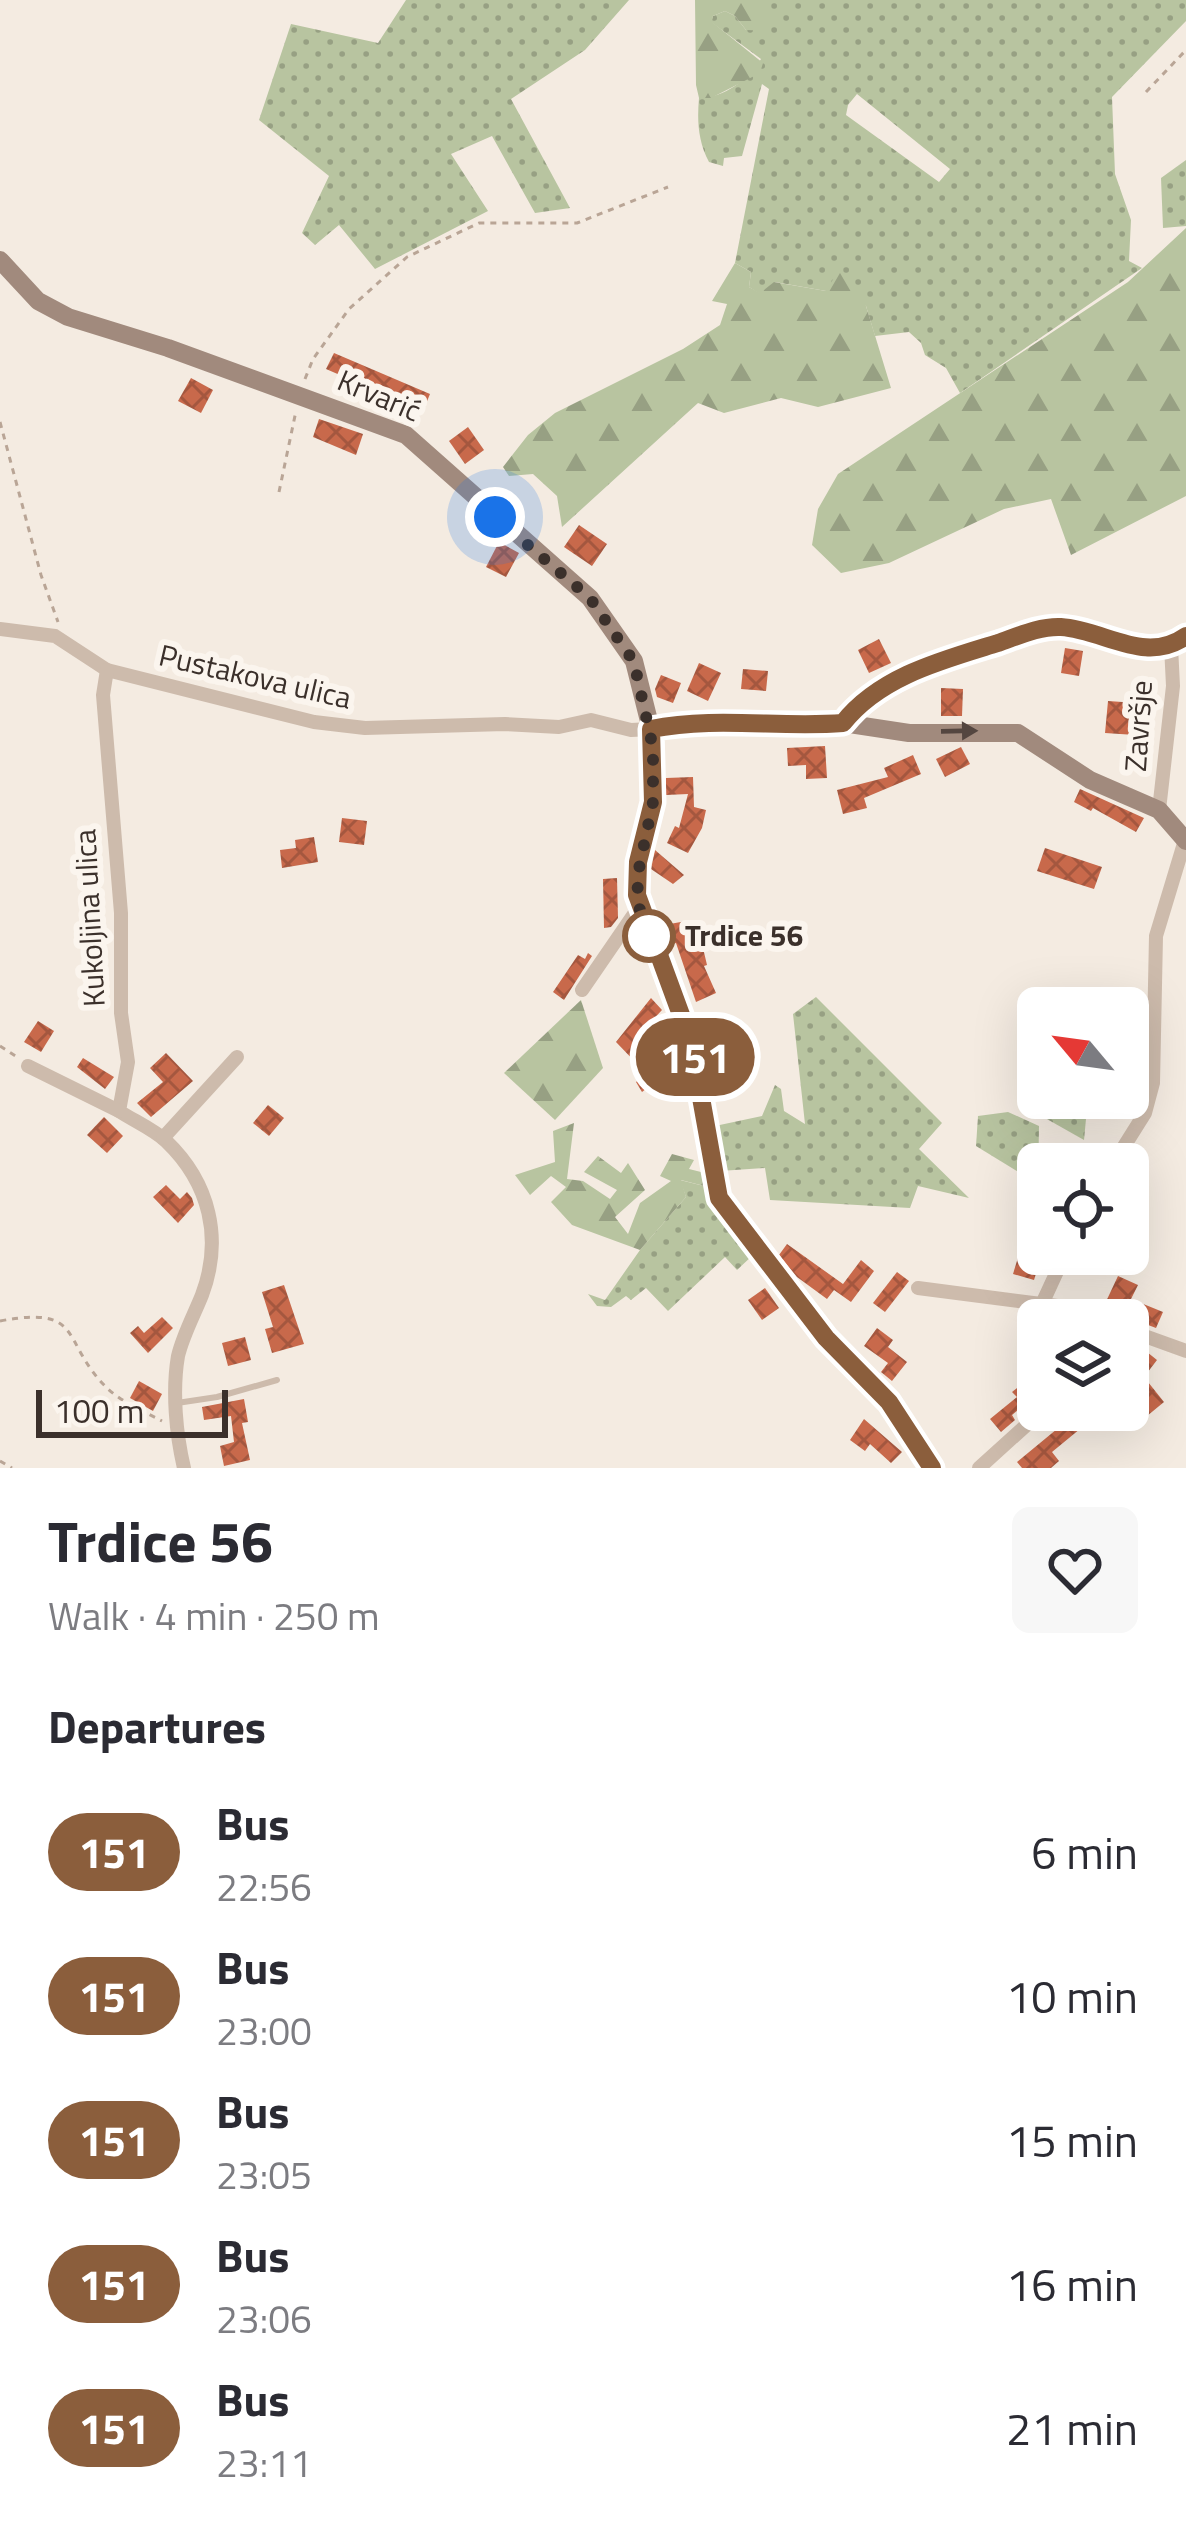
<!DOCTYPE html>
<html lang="en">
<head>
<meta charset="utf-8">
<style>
	:root { --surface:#fff; --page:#f7f7f7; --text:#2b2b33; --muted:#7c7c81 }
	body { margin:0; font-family:"Titillium Web",sans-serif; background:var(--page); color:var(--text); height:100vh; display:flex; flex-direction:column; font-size:45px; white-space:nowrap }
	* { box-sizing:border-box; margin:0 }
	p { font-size:39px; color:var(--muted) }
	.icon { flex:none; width:66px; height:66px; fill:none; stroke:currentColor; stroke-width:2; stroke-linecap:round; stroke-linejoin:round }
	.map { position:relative; height:1468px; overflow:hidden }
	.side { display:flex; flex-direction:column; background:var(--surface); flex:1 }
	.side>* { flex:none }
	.badge { padding:0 24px; border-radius:39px; font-size:42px; line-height:78px }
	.needle { width:78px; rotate:299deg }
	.tools { position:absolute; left:1017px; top:987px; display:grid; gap:24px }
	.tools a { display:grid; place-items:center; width:132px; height:132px; border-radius:18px; background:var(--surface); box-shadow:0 12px 48px #0002; font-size:60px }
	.scale { position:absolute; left:36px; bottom:30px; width:192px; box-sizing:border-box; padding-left:12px; border:6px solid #3b302b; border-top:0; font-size:33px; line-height:42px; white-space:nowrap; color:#3b302b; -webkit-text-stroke:9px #fbf5ee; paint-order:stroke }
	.you { position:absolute; width:60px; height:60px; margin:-30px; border:9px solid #fff; border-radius:50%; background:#1a73e8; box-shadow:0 0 0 18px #1a73e833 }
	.map>.badge { position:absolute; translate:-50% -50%; box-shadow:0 0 0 6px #fff }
	h2 { padding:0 48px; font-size:45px; line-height:108px }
	.round { display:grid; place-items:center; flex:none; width:126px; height:126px; border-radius:18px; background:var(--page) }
	.head { display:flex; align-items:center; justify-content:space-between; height:204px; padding:0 48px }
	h1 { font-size:57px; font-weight:700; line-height:90px }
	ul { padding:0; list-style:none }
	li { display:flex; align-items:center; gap:36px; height:144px; padding:0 48px }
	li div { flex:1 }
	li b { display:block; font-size:45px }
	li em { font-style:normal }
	li .badge { min-width:132px; font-weight:700; text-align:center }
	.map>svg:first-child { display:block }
	.grass { fill:url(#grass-dots); fill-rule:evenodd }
	.forest { fill:url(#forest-firs) }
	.building { fill:url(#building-cross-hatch) }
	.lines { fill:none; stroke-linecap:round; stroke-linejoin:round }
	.path { stroke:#b9a596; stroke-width:3; stroke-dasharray:6 6; stroke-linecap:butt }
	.lane { stroke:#cdbbac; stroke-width:6 }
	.street { stroke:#cdbbac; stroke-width:14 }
	.secondary { stroke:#a18a7d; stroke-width:18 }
	.oneway { fill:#544640 }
	.line-casing { stroke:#fff; stroke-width:27 }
	.line { stroke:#8b5e3c; stroke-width:18 }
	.walk { stroke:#3b302b; stroke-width:12; stroke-dasharray:0 21.6 }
	.stop-dot { fill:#fff; stroke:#8b5e3c; stroke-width:6 }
	.labels { text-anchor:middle; stroke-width:12; stroke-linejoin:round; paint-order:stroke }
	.street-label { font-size:30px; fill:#3b302b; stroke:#fbf5ee }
	.stop-label { font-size:30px; font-weight:bold; fill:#3b302b; stroke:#fbf5ee; text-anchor:start }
</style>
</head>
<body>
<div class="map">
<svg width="1186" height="1468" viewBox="0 0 1186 1468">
	<defs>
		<pattern id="grass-dots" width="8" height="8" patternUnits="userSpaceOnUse" patternTransform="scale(3)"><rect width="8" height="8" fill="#b8c4a0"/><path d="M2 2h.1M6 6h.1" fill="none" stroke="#97a083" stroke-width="1.8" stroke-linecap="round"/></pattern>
		<pattern id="forest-firs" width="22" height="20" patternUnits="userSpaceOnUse" patternTransform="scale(3)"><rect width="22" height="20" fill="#b8c4a0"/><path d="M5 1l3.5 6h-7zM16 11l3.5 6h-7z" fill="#97a083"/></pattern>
		<pattern id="building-cross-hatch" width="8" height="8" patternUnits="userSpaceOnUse" patternTransform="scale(3)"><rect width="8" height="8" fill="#c8694b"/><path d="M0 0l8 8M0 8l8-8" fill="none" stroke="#a4573f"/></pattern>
	</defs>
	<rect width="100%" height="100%" fill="#f4ebe1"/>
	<g class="grass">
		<polygon points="406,0 629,0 585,50 511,99 570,208 535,213 492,136 451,154 488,211 375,269 339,225 315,245 302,233 329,176 259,120 291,24 378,43"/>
		<path d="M766,0H1186V21L1112,97L1115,174L1131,220L1129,261L1142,268L960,393L946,368L925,355L921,343L909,332L875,336L866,306L826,291L775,282L760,294L749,287L751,272L735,263L769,89L762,84L742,156L724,158L723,166L709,162C698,141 697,121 699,98C724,98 749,79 761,59L711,22L713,16L725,11L735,16L746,30L765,7ZM857,94L950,169L939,182L846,115L848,105Z"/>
		<polygon points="1186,160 1186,226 1163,228 1161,178"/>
		<polygon points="816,997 942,1123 919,1149 969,1198 918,1186 910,1208 770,1200 765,1168 720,1171 715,1126 762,1116 775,1085 781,1089 784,1111 805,1124 793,1014"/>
		<polygon points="1042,1098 1088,1098 1084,1140 1038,1114"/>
		<polygon points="1008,1112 1039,1126 1038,1184 976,1146 978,1116"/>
		<polygon points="680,1180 708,1187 753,1255 737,1270 725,1257 668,1311 646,1288 631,1300 626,1296 611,1307 597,1306 588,1294 605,1300 640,1250 686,1197"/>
	</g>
	<g class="forest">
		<polygon points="695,0 766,0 766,7 775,21 768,31 746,30 735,16 725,11 713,16 712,22 763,63 760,73 711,98 699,98 696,85"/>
		<polygon points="1186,228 1186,496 1071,555 1051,499 1004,509 889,563 841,573 812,545 818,509 838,474 1128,282"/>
		<polygon points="735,263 751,272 749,287 760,293 774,282 826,291 838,271 849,275 866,306 891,388 818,407 781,398 724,413 698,403 562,527 557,496 533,474 509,476 503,467 528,435 555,413 683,349 720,325 727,304 712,301"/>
		<polygon points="581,1000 603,1068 555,1120 504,1073"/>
		<polygon points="574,1123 567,1179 583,1181 610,1199 617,1190 584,1172 598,1156 621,1173 628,1163 645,1190 615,1217 628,1234 640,1203 671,1181 660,1176 672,1154 694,1160 689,1169 701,1172 708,1187 681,1180 686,1197 640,1250 572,1225 551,1202 566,1187 551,1176 530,1195 515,1175 555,1162 553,1131"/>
	</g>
	<g class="building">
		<polygon points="334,353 430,394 423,411 326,369"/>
		<polygon points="191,378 213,390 201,413 178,401"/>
		<polygon points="319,419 363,434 356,455 313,437"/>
		<polygon points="468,427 484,450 465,464 449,441"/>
		<polygon points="579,525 607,544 592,566 564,547"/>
		<polygon points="499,542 519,553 506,577 486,567"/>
		<polygon points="879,639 891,663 869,673 858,650"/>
		<polygon points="1065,648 1083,651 1079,676 1061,673"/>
		<polygon points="699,663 721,673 708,701 687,691"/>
		<polygon points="743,669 768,671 766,691 741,689"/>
		<polygon points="661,675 681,683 673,703 657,697 655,689"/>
		<polygon points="941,688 963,689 962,716 941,716"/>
		<polygon points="1108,701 1137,703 1135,735 1105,733"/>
		<polygon points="825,746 827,778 806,779 806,765 788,766 787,748"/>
		<polygon points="961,747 970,764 945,777 936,759"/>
		<polygon points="913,755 921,774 864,798 867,808 843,814 837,790 888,777 884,768"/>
		<polygon points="693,777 694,807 706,810 702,828 688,853 667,843 675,826 679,828 688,794 666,795 666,778"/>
		<polygon points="1080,789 1144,818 1136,832 1093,808 1091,811 1074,802"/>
		<polygon points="342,818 367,821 364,845 339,842"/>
		<polygon points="314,837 318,862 282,868 280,850 296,848 295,840"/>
		<polygon points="1045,848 1102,867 1094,889 1037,871"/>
		<polygon points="655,850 684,875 673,884 651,869"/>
		<polygon points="617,878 618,918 611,927 604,928 603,879"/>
		<polygon points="692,920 697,949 703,948 707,965 704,966 716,993 696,1002 676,943 670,945 664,925"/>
		<polygon points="588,953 592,956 564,1000 553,992 578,955 585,959"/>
		<polygon points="651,998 662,1010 648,1025 664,1038 640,1067 616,1042"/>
		<polygon points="38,1021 54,1031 41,1052 24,1042"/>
		<polygon points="730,1039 736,1066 717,1070 712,1043"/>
		<polygon points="676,1052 681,1062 642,1092 636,1082"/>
		<polygon points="166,1053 193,1081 151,1117 137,1103 163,1082 150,1068"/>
		<polygon points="83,1058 114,1077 105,1089 77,1067"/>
		<polygon points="268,1105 284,1118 269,1136 253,1123"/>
		<polygon points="104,1117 123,1136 107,1153 87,1135"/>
		<polygon points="166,1185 180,1199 187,1192 192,1198 194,1205 178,1223 153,1197"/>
		<polygon points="787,1244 843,1284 861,1260 874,1271 851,1302 834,1290 827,1299 797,1277 779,1255"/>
		<polygon points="1020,1251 1041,1258 1034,1280 1013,1274"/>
		<polygon points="897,1272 909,1281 885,1312 873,1303"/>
		<polygon points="1118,1276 1138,1285 1131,1299 1163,1312 1156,1328 1103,1308"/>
		<polygon points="284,1285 304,1344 272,1353 265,1329 273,1327 262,1292"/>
		<polygon points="765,1288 779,1308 762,1320 748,1300"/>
		<polygon points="162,1317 173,1328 148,1353 130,1333 138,1326 144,1333"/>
		<polygon points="877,1328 893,1340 888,1347 907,1362 892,1381 881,1372 888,1363 864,1346"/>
		<polygon points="245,1337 251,1360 228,1366 222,1343"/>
		<polygon points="1142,1348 1157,1360 1144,1377 1164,1402 1147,1416 1128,1392 1128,1366"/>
		<polygon points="1027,1380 1038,1393 1012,1415 1015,1420 1001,1432 990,1419 1017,1397 1012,1392"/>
		<polygon points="139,1381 162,1394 153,1411 130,1398"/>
		<polygon points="244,1399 248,1422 242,1423 250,1460 224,1466 220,1446 234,1442 231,1416 204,1420 202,1407"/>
		<polygon points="1067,1410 1103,1410 1052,1452 1059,1461 1051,1468 1022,1468 1017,1462 1057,1429 1052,1423"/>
		<polygon points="864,1419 902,1452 891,1463 870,1444 865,1451 850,1440"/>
	</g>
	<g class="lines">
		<g class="path">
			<polyline points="1146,92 1186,50"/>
			<polyline points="305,379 313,359 349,309 407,257 479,223 577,223 668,187"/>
			<polyline points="0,422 41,575 58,622"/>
			<polyline points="279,492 296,411"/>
			<polyline points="0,1046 17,1057"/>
			<path d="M0,1321C85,1305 60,1341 106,1387C121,1402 143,1411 162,1421"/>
			<polyline points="0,1461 12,1468"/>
		</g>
		<polyline class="lane" points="177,1403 217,1397 277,1380"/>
		<g class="street">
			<polyline points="0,629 55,636 107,670 314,722 365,728 505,724 559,727 591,720 631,730 651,729"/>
			<path d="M107,670L103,695L121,913V1013L128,1062L119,1111C134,1121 153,1129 166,1141C210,1183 223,1239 202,1295C194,1315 183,1335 178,1356C172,1391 176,1434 184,1468"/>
			<polyline points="1159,810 1173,686 1171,646"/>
			<polyline points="582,990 639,907"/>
			<polyline points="28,1066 119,1111"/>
			<polyline points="163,1138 237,1057"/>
			<polyline points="1113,1164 1145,1113 1153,1083 1156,936 1185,840"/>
			<polyline points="918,1288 1057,1306 1103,1320"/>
			<polyline points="1042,1304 1065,1254"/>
			<polyline points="1128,1330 1186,1351"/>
			<polyline points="979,1468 1043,1410"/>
		</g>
		<g class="secondary">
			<polyline points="0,260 38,301 68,317 168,348 406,435 590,598 634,661 651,729 653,802 638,862 637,895 691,1042 719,1198 826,1338 889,1402 932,1468"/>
			<path d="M843,723C881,676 943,660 998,643C1018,636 1040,626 1061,628C1105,630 1145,665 1186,635"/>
			<polyline points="651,729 747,720 789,726 843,723 909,733 1018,733 1090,780 1159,810 1186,841"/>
		</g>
	</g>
	<defs><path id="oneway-solid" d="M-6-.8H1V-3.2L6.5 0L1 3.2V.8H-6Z" transform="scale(3)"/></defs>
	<use class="oneway" href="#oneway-solid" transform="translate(959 731) rotate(-1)"/>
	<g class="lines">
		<defs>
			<path id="line" d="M932,1468L889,1402L826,1338L719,1198L691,1042L637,895L638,862L653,802L651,729C716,716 779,728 843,723C880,676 943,660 998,643C1018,636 1040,626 1061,627C1105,630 1145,665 1186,636"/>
		</defs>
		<use href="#line" class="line-casing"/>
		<use href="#line" class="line"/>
		<polyline class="walk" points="495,517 590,598 634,662 653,748 653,802 637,878 639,907 649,936"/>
	</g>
	<circle class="stop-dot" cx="649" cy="936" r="24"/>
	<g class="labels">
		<g class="street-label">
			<text transform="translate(379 396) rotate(23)" y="10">Krvarić</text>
			<text transform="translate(255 677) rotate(13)" y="10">Pustakova ulica</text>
			<text transform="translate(1139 726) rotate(-86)" y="10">Završje</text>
			<text transform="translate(90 918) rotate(-93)" y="10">Kukoljina ulica</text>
		</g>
		<g class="stop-label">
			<text x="685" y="946">Trdice 56</text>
		</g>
	</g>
</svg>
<div class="tools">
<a><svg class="needle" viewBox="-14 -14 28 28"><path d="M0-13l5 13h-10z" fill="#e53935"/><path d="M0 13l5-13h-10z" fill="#7c7c81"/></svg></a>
<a><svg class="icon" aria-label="locate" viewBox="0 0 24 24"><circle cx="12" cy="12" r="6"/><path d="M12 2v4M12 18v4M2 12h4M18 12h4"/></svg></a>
<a><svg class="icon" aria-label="layers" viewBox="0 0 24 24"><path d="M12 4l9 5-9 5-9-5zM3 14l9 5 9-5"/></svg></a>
</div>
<div class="scale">100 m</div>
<div class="you" style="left:495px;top:517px"></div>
<b class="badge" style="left:695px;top:1057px;background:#8b5e3c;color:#fff">151</b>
</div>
<section class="side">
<div class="head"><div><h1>Trdice 56</h1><p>Walk · 4 min · 250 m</p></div><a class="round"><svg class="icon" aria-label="heart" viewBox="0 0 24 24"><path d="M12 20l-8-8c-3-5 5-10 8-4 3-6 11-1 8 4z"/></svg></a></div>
<h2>Departures</h2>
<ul>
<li><span class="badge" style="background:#8b5e3c;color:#fff">151</span><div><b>Bus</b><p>22:56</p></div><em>6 min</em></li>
<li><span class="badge" style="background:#8b5e3c;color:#fff">151</span><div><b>Bus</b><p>23:00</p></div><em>10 min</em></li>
<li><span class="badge" style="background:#8b5e3c;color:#fff">151</span><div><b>Bus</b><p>23:05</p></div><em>15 min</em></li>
<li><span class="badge" style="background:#8b5e3c;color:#fff">151</span><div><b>Bus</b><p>23:06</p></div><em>16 min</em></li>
<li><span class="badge" style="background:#8b5e3c;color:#fff">151</span><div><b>Bus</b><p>23:11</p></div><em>21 min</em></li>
</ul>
</section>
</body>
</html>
